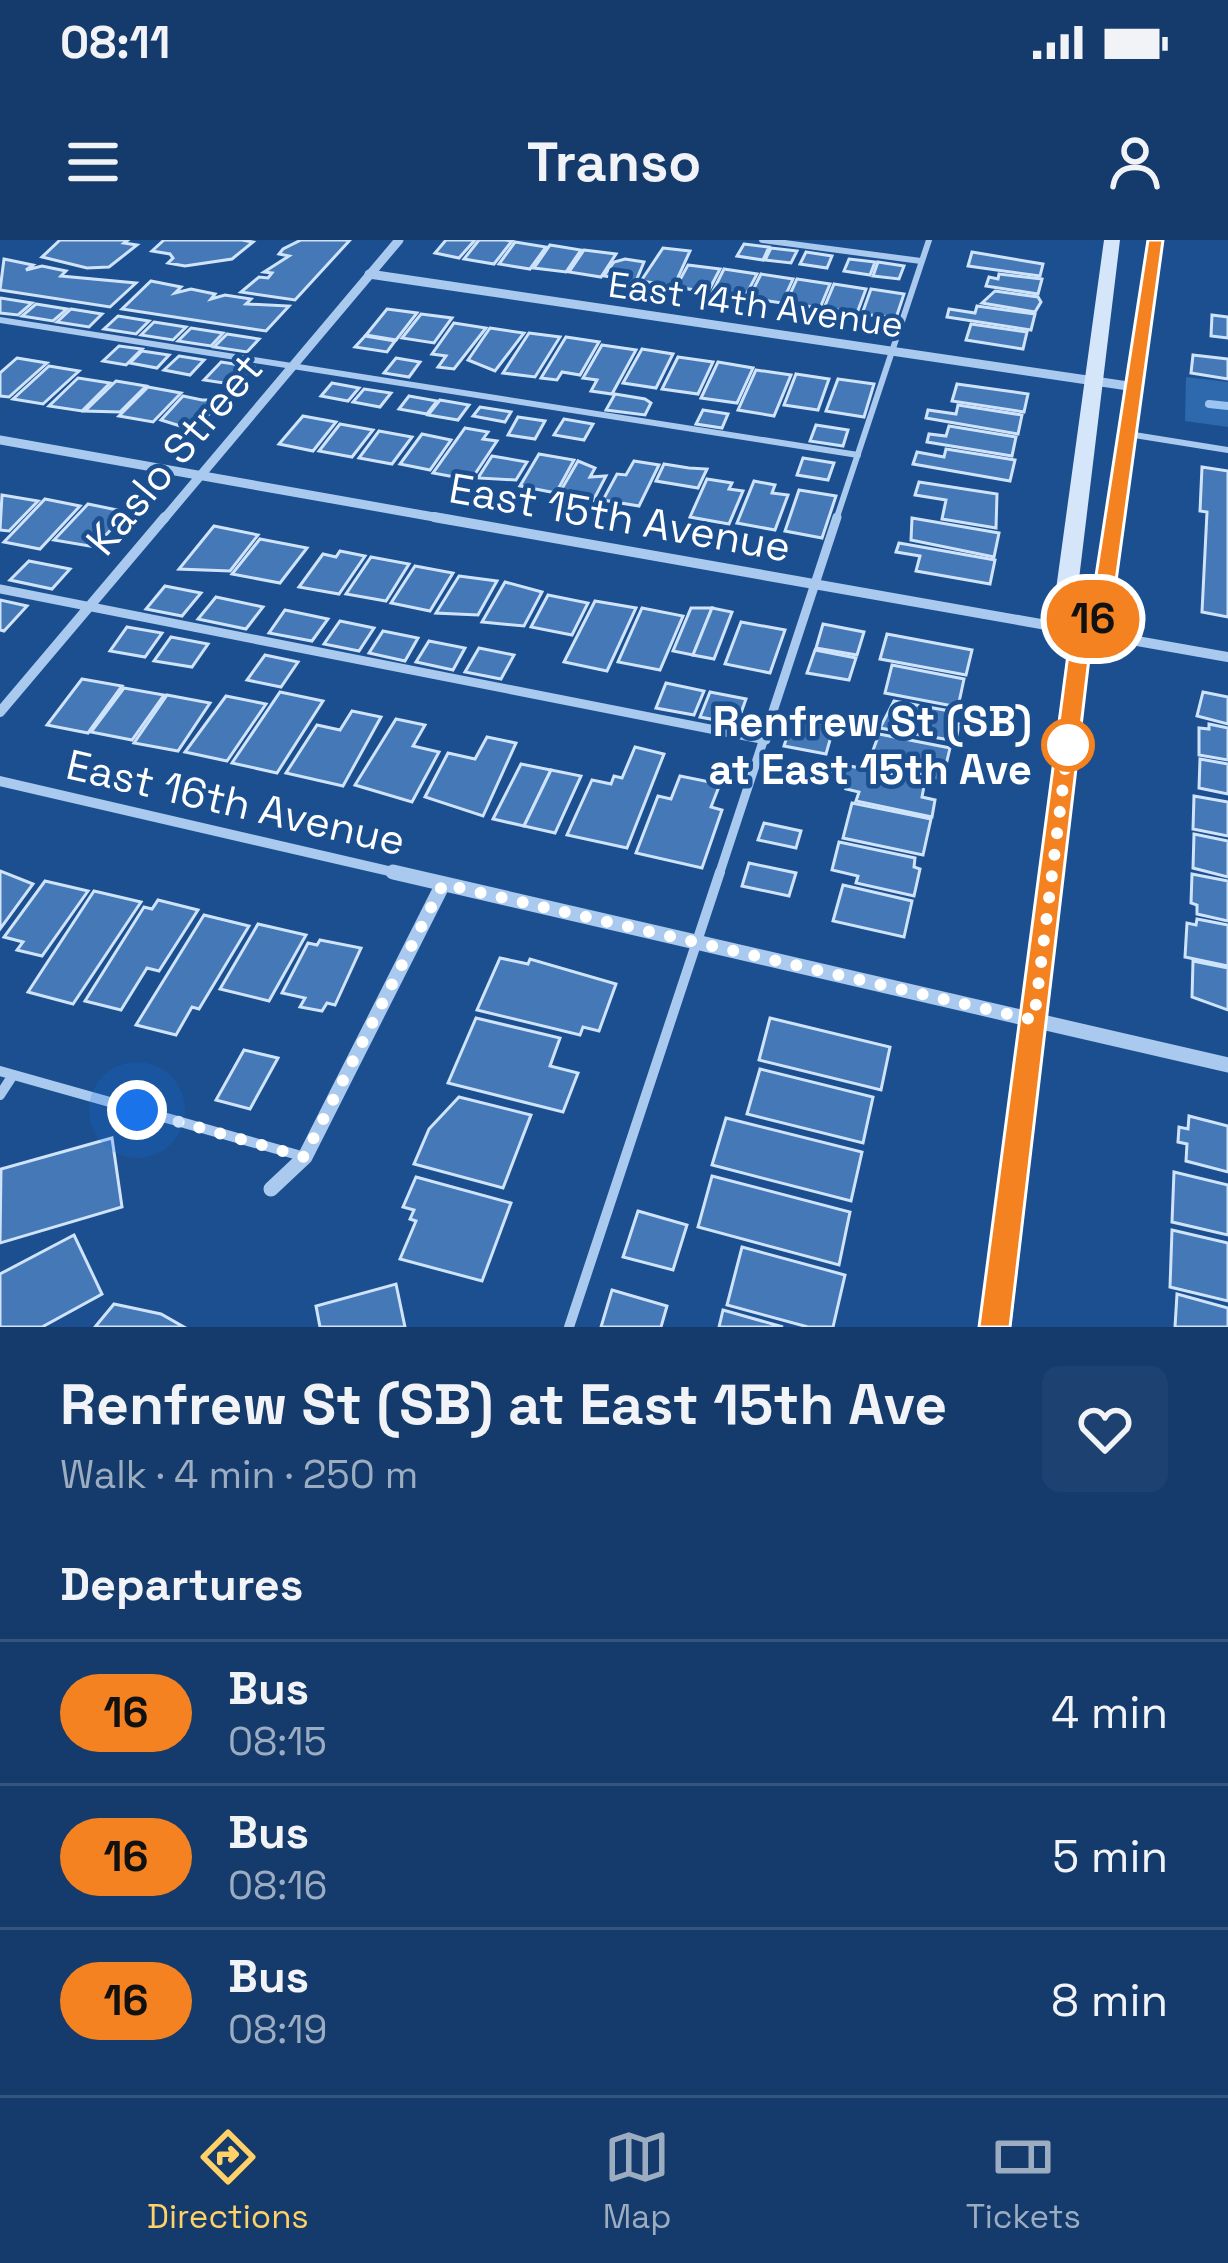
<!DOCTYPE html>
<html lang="en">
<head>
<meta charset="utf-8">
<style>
	:root { --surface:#143b6b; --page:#1d4271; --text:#f1f3f6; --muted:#9dadc1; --line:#33557e; --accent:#ffd166 }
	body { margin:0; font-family:"Space Grotesk",sans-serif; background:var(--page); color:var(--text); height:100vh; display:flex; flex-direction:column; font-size:45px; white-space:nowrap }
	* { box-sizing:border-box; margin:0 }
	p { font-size:39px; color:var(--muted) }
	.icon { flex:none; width:66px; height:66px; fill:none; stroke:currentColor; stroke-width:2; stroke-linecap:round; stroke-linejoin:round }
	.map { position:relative; height:1087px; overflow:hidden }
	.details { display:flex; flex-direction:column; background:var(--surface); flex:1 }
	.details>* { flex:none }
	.badge { padding:0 24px; border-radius:39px; font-size:42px; line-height:78px }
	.you { position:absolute; width:60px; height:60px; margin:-30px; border:9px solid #fff; border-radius:50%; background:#1a73e8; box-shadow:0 0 0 18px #1a73e833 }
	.map>.badge { position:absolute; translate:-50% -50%; box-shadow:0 0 0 6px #fff }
	h2 { padding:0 60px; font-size:45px; line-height:108px }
	.round { display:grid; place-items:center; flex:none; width:126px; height:126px; border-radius:18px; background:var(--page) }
	.summary { display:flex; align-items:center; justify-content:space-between; height:204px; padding:0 60px }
	h1 { font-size:57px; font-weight:600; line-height:90px }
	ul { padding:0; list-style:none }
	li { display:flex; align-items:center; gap:36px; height:144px; padding:0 60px; border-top:3px solid var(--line) }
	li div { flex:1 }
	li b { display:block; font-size:45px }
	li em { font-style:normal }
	li .badge { min-width:132px; font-weight:700; text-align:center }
	.status { display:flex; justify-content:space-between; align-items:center; height:84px; padding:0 60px; background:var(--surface); direction:ltr }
	.status svg { height:33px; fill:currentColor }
	header { display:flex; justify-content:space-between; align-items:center; height:156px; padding:0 60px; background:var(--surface); font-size:54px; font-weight:600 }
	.dock { display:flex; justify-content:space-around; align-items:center; height:168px; border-top:3px solid var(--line); background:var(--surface); font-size:33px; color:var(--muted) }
	.dock a { display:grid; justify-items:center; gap:6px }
	.dock .current { color:var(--accent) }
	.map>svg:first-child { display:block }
	.green { fill:#2e69ad }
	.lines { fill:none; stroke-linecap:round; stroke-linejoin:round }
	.stream { stroke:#9cc4f0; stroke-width:8 }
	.building { fill:#4478b7; stroke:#cfe3fa; stroke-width:3 }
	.lane-far2 { stroke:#a9c9ee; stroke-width:6 }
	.lane-far1 { stroke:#a9c9ee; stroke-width:9 }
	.lane { stroke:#a9c9ee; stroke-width:10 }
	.street-far2 { stroke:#a9c9ee; stroke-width:9 }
	.street-far1 { stroke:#a9c9ee; stroke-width:10 }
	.street { stroke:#a9c9ee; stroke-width:15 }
	.secondary { fill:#d6e6fa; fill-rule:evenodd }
	.line { fill:#f58220; stroke:#fff; stroke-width:3 }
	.walk { stroke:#fff; stroke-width:12; stroke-dasharray:0 21.6 }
	.stop-dot { fill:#fff; stroke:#f58220; stroke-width:6 }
	.labels { text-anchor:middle; stroke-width:9; stroke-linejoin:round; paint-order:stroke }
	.far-street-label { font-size:36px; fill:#fff; stroke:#1b4f8f }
	.street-label { font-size:42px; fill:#fff; stroke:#1b4f8f }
	.stop-label { font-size:42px; font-weight:bold; fill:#fff; stroke:#1b4f8f; text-anchor:end }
</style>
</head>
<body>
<div class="status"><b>08:11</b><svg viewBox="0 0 49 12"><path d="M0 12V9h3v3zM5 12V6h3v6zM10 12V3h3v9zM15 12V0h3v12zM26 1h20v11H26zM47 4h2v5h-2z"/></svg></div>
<header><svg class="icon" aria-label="menu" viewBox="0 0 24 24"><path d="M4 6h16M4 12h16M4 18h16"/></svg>Transo<svg class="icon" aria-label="person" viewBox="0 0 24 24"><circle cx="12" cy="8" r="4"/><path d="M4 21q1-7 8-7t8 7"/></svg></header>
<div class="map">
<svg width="1228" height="1087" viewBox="0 0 1228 1087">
	<rect width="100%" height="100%" fill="#1b4f8f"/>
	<polygon class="green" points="1186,137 1228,142 1228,187 1185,181"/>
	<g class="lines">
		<polyline class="stream" points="1209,164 1228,166"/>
	</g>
	<g class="building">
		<polygon points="60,0 128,0 124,3 137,5 109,27 87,28 42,17"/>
		<polygon points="164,0 242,0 253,2 232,19 185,26 168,23 173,18 170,14 152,11"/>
		<polygon points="301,0 350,0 295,60 241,52 259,37 268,38 272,33 264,32 289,16 279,14 283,9"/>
		<polygon points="446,0 475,0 459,18 435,13"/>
		<polygon points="479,0 505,0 512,1 494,24 464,19"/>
		<polygon points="515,2 546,7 530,29 499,24"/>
		<polygon points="744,4 769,7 763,20 737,16"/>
		<polygon points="550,5 581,10 566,32 534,28"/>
		<polygon points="663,8 690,11 674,46 641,41"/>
		<polygon points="771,8 797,11 791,23 765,20"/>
		<polygon points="584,10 616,14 601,37 569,32"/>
		<polygon points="806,12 832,16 827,28 800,24"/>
		<polygon points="972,12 1043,24 1040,36 968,26"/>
		<polygon points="4,19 33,25 26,30 42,26 66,31 61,36 136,43 110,67 0,50"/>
		<polygon points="625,19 644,22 636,41 604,36 614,22"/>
		<polygon points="849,19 875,22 870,35 844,31"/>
		<polygon points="878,22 904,26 899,39 873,36"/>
		<polygon points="688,25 720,29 708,52 676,47"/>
		<polygon points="724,29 757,34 745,57 712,53"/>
		<polygon points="761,34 793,39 782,63 749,58"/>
		<polygon points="999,34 1042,39 1038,54 986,46 989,37 998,39"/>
		<polygon points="797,39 830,44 820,68 786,63"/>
		<polygon points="151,41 181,47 175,53 191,49 215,54 211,59 225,55 251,59 246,64 289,66 266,91 122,69"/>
		<polygon points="834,44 866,49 857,73 824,68"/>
		<polygon points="871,49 904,54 896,78 862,74"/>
		<polygon points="995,51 1038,57 1041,62 1035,72 982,63"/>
		<polygon points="0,59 1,58 32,63 18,75 0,73"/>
		<polygon points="36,64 67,69 53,81 22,76"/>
		<polygon points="977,66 1035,74 1031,90 947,77 949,69 975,73"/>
		<polygon points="71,69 102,74 89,87 57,82"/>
		<polygon points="387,69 417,73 396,100 366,95"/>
		<polygon points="421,74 452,78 434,103 402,98"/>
		<polygon points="1212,75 1228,77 1228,98 1211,96"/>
		<polygon points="118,76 149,81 136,94 104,89"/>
		<polygon points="154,82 186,87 173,100 141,95"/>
		<polygon points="454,83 486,88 454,129 438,127 446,116 432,114"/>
		<polygon points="971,84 1027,92 1023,109 966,100"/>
		<polygon points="191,88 223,93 211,106 178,101"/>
		<polygon points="490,88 524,93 495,131 468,120"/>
		<polygon points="529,93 560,97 535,137 503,133"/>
		<polygon points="227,94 259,99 247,112 214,107"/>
		<polygon points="365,96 395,101 387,112 355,107"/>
		<polygon points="566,97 599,102 580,135 562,132 557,140 541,138"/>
		<polygon points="602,105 636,110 612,154 591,151 597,140 583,138"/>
		<polygon points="119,106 142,109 126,125 103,121"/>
		<polygon points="642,109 673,114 656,148 623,143"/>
		<polygon points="142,111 169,115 157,128 130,123"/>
		<polygon points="1193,115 1228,119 1228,139 1191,133"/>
		<polygon points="179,116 204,120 190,135 164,130"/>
		<polygon points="678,117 713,122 698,154 662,149"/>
		<polygon points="17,118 47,123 9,157 0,156 0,133"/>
		<polygon points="396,118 420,122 409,137 384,133"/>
		<polygon points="221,122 253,127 237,145 204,140"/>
		<polygon points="718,122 753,128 737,163 701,158"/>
		<polygon points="49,126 79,131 43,164 13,159"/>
		<polygon points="756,130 791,135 774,176 738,170"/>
		<polygon points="796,134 829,139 818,170 784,165"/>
		<polygon points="78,138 110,143 82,171 49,166"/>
		<polygon points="838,139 874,144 864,177 826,171"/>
		<polygon points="116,141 146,146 120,172 85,171"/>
		<polygon points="332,143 359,148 348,161 321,156"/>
		<polygon points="957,144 1028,154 1024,172 952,161"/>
		<polygon points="148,147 181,153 153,182 119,176"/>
		<polygon points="364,149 391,153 380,167 353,162"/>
		<polygon points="615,154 645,159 651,163 645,175 606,170"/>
		<polygon points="183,156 202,160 223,160 193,190 161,180"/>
		<polygon points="409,156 437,161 427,174 399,169"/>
		<polygon points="440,160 469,165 458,180 428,175"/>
		<polygon points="958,165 1022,175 1018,194 926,178 928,170 956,174"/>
		<polygon points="480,167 511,172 505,182 473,176"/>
		<polygon points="703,170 728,174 722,188 696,184"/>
		<polygon points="303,176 336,182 313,211 279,204"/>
		<polygon points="518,177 545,181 535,199 508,195"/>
		<polygon points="564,179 593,184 584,200 554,195"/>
		<polygon points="340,184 373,190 352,217 319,211"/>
		<polygon points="816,185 848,190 843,206 810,201"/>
		<polygon points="949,186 1016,197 1012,216 927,202 929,194 946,196"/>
		<polygon points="465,188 488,192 483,199 497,201 471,240 433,233"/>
		<polygon points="379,191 412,197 392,224 359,218"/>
		<polygon points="422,194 451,200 430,230 400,224"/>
		<polygon points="946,209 1015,220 1010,241 913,224 917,212 944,217"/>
		<polygon points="539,214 574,220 556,253 520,246"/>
		<polygon points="492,216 527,222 516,240 478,238"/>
		<polygon points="803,218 834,223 828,240 797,235"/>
		<polygon points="578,221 595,228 590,237 606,236 593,261 560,252"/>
		<polygon points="634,221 659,225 639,266 603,260 617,234 626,235"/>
		<polygon points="664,224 689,228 707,229 698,248 656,241"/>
		<polygon points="1202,227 1228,231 1228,377 1202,372 1207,272 1200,271"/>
		<polygon points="707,239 732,243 729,249 743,251 729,284 690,277"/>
		<polygon points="754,241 775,245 772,253 788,255 775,290 737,283"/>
		<polygon points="919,242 997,254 996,288 942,279 946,260 915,255"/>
		<polygon points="799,250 836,256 822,298 785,291"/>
		<polygon points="2,255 38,261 9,291 0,290"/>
		<polygon points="45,259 80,266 40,309 4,302"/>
		<polygon points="88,264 127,272 95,307 54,300"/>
		<polygon points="912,278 999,293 994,317 911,300"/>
		<polygon points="214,286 258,295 230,331 179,329"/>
		<polygon points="260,299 307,308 280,343 232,334"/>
		<polygon points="899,303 995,320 990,344 916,331 920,316 896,312"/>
		<polygon points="340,311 365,316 339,354 299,347 323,314 336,317"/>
		<polygon points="371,317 409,324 386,361 346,354"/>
		<polygon points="29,321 70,329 52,349 10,340"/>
		<polygon points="415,326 453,333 430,371 391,363"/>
		<polygon points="459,336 497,341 478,375 436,373"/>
		<polygon points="505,342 542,352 524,386 482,382"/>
		<polygon points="165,346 201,353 182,376 146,369"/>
		<polygon points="548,355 588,363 572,395 531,387"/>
		<polygon points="216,357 263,367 246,389 198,379"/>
		<polygon points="0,360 27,366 4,391 0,390"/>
		<polygon points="595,361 636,368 607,431 564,422"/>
		<polygon points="642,368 683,376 660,430 618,422"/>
		<polygon points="691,368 712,368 693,415 673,411"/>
		<polygon points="712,368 732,372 714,419 693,415"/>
		<polygon points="285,370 328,379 312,401 269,393"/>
		<polygon points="340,381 374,388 359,411 324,404"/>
		<polygon points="741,382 785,390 770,433 725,424"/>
		<polygon points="823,384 864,392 857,415 816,408"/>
		<polygon points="127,387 162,393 145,417 110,411"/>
		<polygon points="383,391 418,398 405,421 369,413"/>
		<polygon points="887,394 972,410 966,435 880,419"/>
		<polygon points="171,397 208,404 192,427 154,421"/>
		<polygon points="429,401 465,408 453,430 416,422"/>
		<polygon points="479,408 514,415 501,439 465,432"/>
		<polygon points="815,410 856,418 849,440 807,433"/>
		<polygon points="265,415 298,422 281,447 247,440"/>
		<polygon points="892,425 964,439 958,467 885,453"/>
		<polygon points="82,439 122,446 88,493 47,485"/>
		<polygon points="666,443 704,451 694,475 656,468"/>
		<polygon points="124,448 164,455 132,500 91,492"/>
		<polygon points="280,452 323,461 277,533 232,523"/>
		<polygon points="710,452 746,459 737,484 700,477"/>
		<polygon points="1203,452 1228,457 1228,484 1197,476"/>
		<polygon points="167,455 210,463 178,511 134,503"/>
		<polygon points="226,456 266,464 227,521 185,512"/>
		<polygon points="894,461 950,471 947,482 959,484 956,501 880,488"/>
		<polygon points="352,471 381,477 343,546 286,533 317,485 340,490"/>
		<polygon points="793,478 834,486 826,514 784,506"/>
		<polygon points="396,479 425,485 413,506 439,512 412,562 355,545"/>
		<polygon points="1209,484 1228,488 1228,520 1199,515 1199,488 1209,489"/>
		<polygon points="879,494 950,508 946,525 940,524 937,538 868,524"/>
		<polygon points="487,497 516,503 483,576 425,557 448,513 475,519"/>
		<polygon points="635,507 664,514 627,608 567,595 592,540 611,544 614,536 622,538"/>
		<polygon points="1200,519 1228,524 1228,554 1199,548"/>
		<polygon points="835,523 925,541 922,557 935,560 932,577 856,561 859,552 846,549 849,540 831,537"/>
		<polygon points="521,524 551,530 524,586 493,579"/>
		<polygon points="551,530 581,536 555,593 524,586"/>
		<polygon points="680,536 720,544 711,567 722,570 702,628 636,613 658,556 671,559"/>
		<polygon points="1194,556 1228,562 1228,596 1193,589"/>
		<polygon points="852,563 931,579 923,615 843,598"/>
		<polygon points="764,583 801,591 796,608 758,600"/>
		<polygon points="1194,594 1228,601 1228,637 1193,628"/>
		<polygon points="839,602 915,618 914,627 920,629 914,656 856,643 858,636 832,630"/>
		<polygon points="749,623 796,633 789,656 742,646"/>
		<polygon points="0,631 33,644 0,689"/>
		<polygon points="1192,634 1228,641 1228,681 1197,674 1197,665 1191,663"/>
		<polygon points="45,641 88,651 42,716 17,710 23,702 4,697"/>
		<polygon points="843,645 912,661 904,697 833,681"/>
		<polygon points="94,651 141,662 73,764 28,752"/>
		<polygon points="158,660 198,670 159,731 147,728 121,770 85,761 144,667 152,669"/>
		<polygon points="204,675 249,686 199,769 192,767 176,795 136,785"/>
		<polygon points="1197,679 1228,685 1228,726 1185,717 1187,683 1196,685"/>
		<polygon points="258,684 306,695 269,761 220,749"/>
		<polygon points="320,700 361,708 335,765 327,763 322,771 300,767 305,758 282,753 308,703 317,705"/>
		<polygon points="500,718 528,724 530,719 616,744 599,791 583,787 580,795 477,770"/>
		<polygon points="1193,721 1228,728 1228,770 1192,757"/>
		<polygon points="476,778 560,798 550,826 578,833 563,872 448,843"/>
		<polygon points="770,778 890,807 881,850 759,820"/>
		<polygon points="244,810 278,818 250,869 216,860"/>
		<polygon points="760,829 873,857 863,903 747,874"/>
		<polygon points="459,857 531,875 503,948 414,924 429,889"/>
		<polygon points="1189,876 1228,886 1228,932 1186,921 1187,904 1178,902 1179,887 1188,889"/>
		<polygon points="726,878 862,912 851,961 712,925"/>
		<polygon points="112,898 122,967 0,1003 1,929"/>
		<polygon points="1174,932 1228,945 1228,995 1172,982"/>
		<polygon points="712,936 850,972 839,1025 698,987"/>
		<polygon points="416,937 511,963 482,1041 400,1019 416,981 410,979 414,970 403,967"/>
		<polygon points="638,971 687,985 673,1030 623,1017"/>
		<polygon points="1172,990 1228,1003 1228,1061 1170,1047"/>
		<polygon points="74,995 102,1054 42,1087 0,1087 0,1034"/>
		<polygon points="742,1007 845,1035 833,1087 808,1087 727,1065"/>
		<polygon points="396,1044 405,1087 320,1087 316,1066"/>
		<polygon points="612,1050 667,1066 661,1087 601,1087"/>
		<polygon points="1177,1054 1228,1068 1228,1087 1175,1087"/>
		<polygon points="114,1064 161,1074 184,1087 95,1087"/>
		<polygon points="723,1070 783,1087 719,1087"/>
	</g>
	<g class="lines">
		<g class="lane-far2">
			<polyline points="762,0 921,21"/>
			<polyline points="0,80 858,215"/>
			<polyline points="1128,194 1228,210"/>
			<polyline points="836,280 929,0"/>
		</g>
		<g class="lane-far1">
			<polyline points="0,349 766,500"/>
			<polyline points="719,635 837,277"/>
		</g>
		<g class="lane">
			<polyline points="0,831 305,917"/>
			<polyline points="0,855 13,835"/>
			<polyline points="569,1087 720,632"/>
		</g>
		<g class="street-far2">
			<polyline points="369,34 1135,147"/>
			<polyline points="0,200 451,280"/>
			<polyline points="163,280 399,0"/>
		</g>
		<g class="street-far1">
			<polyline points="434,277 1228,417"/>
			<polyline points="0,472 165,277"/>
			<polyline points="0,541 406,635"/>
		</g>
		<g class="street">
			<polyline points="393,632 1228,825"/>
			<polyline points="271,949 305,917 443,644"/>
		</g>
		<polygon class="secondary" points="1104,0 1120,0 1076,364 1083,377 1092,368 1147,0 1163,0 1113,370 1092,394 1011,1087 979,1087 1070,392 1054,364"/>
	</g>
	<polygon class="line" points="1148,0 1163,0 1112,370 1092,393 1010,1087 979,1087 1071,392 1091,368"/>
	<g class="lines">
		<polyline class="walk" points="137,870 304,917 443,644 1034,780 1068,505"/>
	</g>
	<circle class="stop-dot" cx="1068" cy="505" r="24"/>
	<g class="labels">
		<g class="far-street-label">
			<text transform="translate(756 64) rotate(8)" y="13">East 14th Avenue</text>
		</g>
		<g class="street-label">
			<text transform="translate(174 214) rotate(-50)" y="15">Kaslo Street</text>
			<text transform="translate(620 277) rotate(10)" y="15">East 15th Avenue</text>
			<text transform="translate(236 562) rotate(13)" y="15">East 16th Avenue</text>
		</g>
		<g class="stop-label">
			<text x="1032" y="496">Renfrew St (SB)<tspan x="1032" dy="48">at East 15th Ave</tspan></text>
		</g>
	</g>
</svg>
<div class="you" style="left:137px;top:870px"></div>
<b class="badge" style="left:1093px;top:379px;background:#f58220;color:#111">16</b>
</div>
<section class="details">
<div class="summary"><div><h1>Renfrew St (SB) at East 15th Ave</h1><p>Walk · 4 min · 250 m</p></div><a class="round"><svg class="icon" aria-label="heart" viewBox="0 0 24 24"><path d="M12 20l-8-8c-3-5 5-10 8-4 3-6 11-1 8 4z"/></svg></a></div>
<h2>Departures</h2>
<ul>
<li><span class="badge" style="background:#f58220;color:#111">16</span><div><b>Bus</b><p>08:15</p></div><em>4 min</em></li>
<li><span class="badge" style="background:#f58220;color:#111">16</span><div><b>Bus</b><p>08:16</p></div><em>5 min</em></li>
<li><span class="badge" style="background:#f58220;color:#111">16</span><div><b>Bus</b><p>08:19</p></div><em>8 min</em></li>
</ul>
</section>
<nav class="dock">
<a class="current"><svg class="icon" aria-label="directions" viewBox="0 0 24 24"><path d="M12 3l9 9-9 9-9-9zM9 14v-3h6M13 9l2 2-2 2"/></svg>Directions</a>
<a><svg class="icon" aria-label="map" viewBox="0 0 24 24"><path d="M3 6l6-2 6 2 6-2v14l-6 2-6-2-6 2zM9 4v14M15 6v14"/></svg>Map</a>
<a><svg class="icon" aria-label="tickets" viewBox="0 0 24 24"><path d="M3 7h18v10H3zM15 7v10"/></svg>Tickets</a>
</nav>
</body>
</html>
